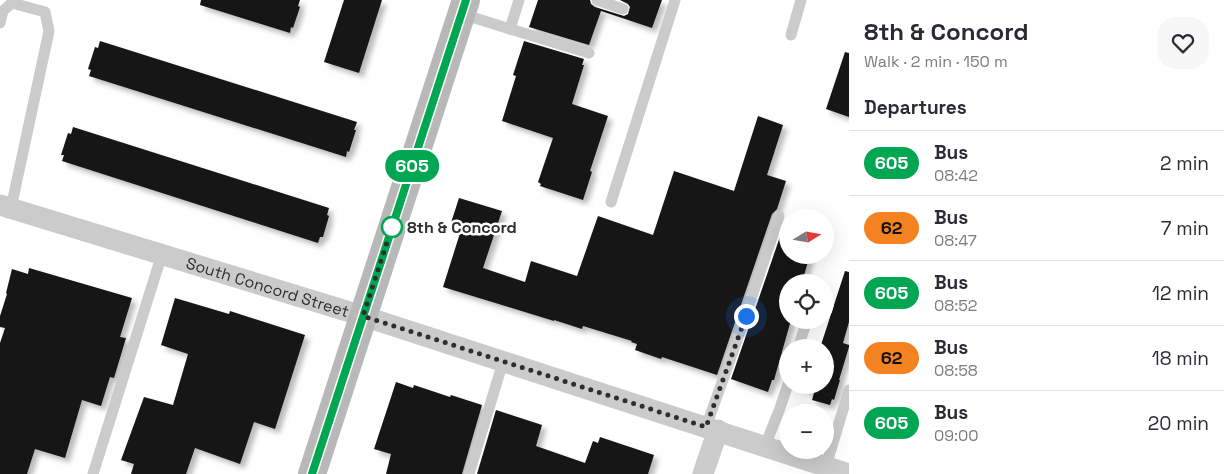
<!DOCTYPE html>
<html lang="en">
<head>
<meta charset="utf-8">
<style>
	:root { --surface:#fff; --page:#f7f7f7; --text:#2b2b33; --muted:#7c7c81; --line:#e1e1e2 }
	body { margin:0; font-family:"Space Grotesk",sans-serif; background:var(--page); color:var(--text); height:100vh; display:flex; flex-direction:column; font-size:19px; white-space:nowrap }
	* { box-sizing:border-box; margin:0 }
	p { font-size:16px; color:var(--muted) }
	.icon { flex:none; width:28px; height:28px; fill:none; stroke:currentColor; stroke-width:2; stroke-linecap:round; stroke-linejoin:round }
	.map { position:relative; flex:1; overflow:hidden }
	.sheet { display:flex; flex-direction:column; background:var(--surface); width:375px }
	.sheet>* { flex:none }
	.badge { padding:0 10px; border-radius:16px; font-size:18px; line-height:32px }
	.needle { width:32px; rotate:79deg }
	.controls { position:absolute; left:779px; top:209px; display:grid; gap:10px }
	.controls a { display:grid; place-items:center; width:55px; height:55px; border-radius:50%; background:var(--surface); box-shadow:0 5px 20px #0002; font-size:25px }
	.you { position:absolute; width:25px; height:25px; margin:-12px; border:4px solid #fff; border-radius:50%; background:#1a73e8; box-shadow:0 0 0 8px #1a73e833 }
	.map>.badge { position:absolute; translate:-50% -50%; box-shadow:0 0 0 2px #fff }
	h2 { padding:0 15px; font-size:19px; line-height:45px }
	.round { display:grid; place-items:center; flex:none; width:52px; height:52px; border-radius:20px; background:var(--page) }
	.summary { display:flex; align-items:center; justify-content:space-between; height:85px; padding:0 15px }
	h1 { font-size:24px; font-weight:600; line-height:38px }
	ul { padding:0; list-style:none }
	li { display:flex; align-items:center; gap:15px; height:65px; padding:0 15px; border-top:1px solid var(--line) }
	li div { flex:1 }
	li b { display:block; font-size:19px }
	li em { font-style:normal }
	li .badge { min-width:55px; font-weight:700; text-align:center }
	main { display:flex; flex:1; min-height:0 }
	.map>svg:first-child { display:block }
	.building { fill:#151515; filter:url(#shadow) }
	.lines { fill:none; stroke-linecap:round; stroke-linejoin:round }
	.lane { stroke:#cbcbcb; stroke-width:11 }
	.street { stroke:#cbcbcb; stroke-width:21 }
	.secondary { stroke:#b8b8b8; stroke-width:28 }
	.line-casing { stroke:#fff; stroke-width:11 }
	.line { stroke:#00a651; stroke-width:8 }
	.walk { stroke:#2e2e2e; stroke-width:5; stroke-dasharray:0 9 }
	.stop-dot { fill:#fff; stroke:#00a651; stroke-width:2.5 }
	.labels { text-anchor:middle; stroke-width:5; stroke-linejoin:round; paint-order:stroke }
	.stop-label { font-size:16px; font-weight:bold; fill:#2e2e2e; stroke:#fff; text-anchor:start }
	.street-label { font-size:16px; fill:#2e2e2e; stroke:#fff }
</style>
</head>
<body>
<main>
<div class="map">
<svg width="849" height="474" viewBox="0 0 849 474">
	<defs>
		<filter id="shadow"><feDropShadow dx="4.5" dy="4.5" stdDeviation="2.5" flood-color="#0004"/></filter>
	</defs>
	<rect width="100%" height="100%" fill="#fff"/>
	<g class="building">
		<polygon points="201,0 300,0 298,6 300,7 293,28 291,27 290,33 200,5"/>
		<polygon points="344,0 382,0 359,73 324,62"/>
		<polygon points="538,0 590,0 591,4 595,7 624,16 628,14 630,7 628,4 620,0 662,0 652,28 601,11 589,45 529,27"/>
		<polygon points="100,41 357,122 354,130 356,130 349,152 347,151 346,157 89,76 91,70 88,69 95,47 98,48"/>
		<polygon points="524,41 584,59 582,65 584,65 572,104 608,116 590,171 592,172 583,200 540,186 541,184 538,182 553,138 502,121 516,76 513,75"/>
		<polygon points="845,52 849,53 849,117 826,109"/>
		<polygon points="758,116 783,125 767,175 786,181 777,209 772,214 717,375 662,357 661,359 635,350 637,344 631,342 632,341 583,326 582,329 554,320 554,321 443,287 461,230 450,226 459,198 502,211 483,268 525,282 531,261 577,276 598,216 653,235 674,171 734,191"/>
		<polygon points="73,127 329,208 327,215 329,216 323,237 320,237 318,243 62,161 64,155 61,155 68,133 71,134"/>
		<polygon points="783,228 788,229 788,255 810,255 802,282 788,282 788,320 791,320 774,380 772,380 768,392 731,379"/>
		<polygon points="29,268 132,298 120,337 126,338 114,378 110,377 101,406 82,400 65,458 35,449 27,474 0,474 0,343 5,328 0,327 0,316 7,294 6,293 12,269 28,274"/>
		<polygon points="845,271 849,272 849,322 843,343 849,345 849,347 839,380 840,380 834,400 832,399 830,405 812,400 814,393 795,385 825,385 825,348 820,348"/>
		<polygon points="175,298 229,314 230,311 305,335 275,429 254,422 240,464 195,448 186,474 131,474 134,464 121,460 144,397 173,405 188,354 161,345"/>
		<polygon points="396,382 413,388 414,385 450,397 451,395 482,405 462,474 386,474 391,454 374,449"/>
		<polygon points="496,410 542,425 536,446 585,463 593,441 598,443 600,437 654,455 648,474 477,474"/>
	</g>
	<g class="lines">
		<g class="lane">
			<polyline points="597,0 623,9"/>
			<polyline points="462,14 510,29 519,0"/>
			<polyline points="0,23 3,11 12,3 45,12 49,31 11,208"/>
			<polyline points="510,29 589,53"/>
			<polyline points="791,35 801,0"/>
			<polyline points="611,202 675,0"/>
			<polyline points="798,348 807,320"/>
			<polyline points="706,427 740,332 779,216"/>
			<polyline points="765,446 780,408 788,384"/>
			<polyline points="826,466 849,390"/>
			<polyline points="93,474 162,254"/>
			<polyline points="469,474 503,362"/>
		</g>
		<g class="street">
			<path id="s1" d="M0,205L363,316L849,474"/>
			<polyline points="703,474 718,430"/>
		</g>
		<polyline class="secondary" points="312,474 466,0"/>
	</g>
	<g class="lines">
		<defs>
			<polyline id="line" points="312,474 466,0"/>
		</defs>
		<use href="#line" class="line-casing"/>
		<use href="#line" class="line"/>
		<polyline class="walk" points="392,227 363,316 706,427 746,316"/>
	</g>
	<circle class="stop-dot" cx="392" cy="227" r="10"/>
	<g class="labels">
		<g class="stop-label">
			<text x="407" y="233">8th &amp; Concord</text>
		</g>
		<g class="street-label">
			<text dy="6" stroke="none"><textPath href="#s1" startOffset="280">South Concord Street</textPath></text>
		</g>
	</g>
</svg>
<div class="controls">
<a><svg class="needle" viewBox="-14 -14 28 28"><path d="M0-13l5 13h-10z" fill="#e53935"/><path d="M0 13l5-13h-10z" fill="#7c7c81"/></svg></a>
<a><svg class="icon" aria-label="locate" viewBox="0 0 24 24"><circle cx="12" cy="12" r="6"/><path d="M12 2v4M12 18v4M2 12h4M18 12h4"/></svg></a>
<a>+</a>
<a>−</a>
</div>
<div class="you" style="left:746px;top:316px"></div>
<b class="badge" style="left:412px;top:166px;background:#00a651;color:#fff">605</b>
</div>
<section class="sheet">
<div class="summary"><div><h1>8th &amp; Concord</h1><p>Walk · 2 min · 150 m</p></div><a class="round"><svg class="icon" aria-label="heart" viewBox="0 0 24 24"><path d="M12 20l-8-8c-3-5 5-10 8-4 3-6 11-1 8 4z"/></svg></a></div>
<h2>Departures</h2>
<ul>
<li><span class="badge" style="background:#00a651;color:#fff">605</span><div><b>Bus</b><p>08:42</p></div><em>2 min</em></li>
<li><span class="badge" style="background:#f58220;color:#111">62</span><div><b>Bus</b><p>08:47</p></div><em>7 min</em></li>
<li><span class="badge" style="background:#00a651;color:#fff">605</span><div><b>Bus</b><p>08:52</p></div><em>12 min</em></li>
<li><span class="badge" style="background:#f58220;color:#111">62</span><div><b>Bus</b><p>08:58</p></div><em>18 min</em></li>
<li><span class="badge" style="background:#00a651;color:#fff">605</span><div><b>Bus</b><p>09:00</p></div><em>20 min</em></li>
</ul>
</section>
</main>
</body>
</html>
